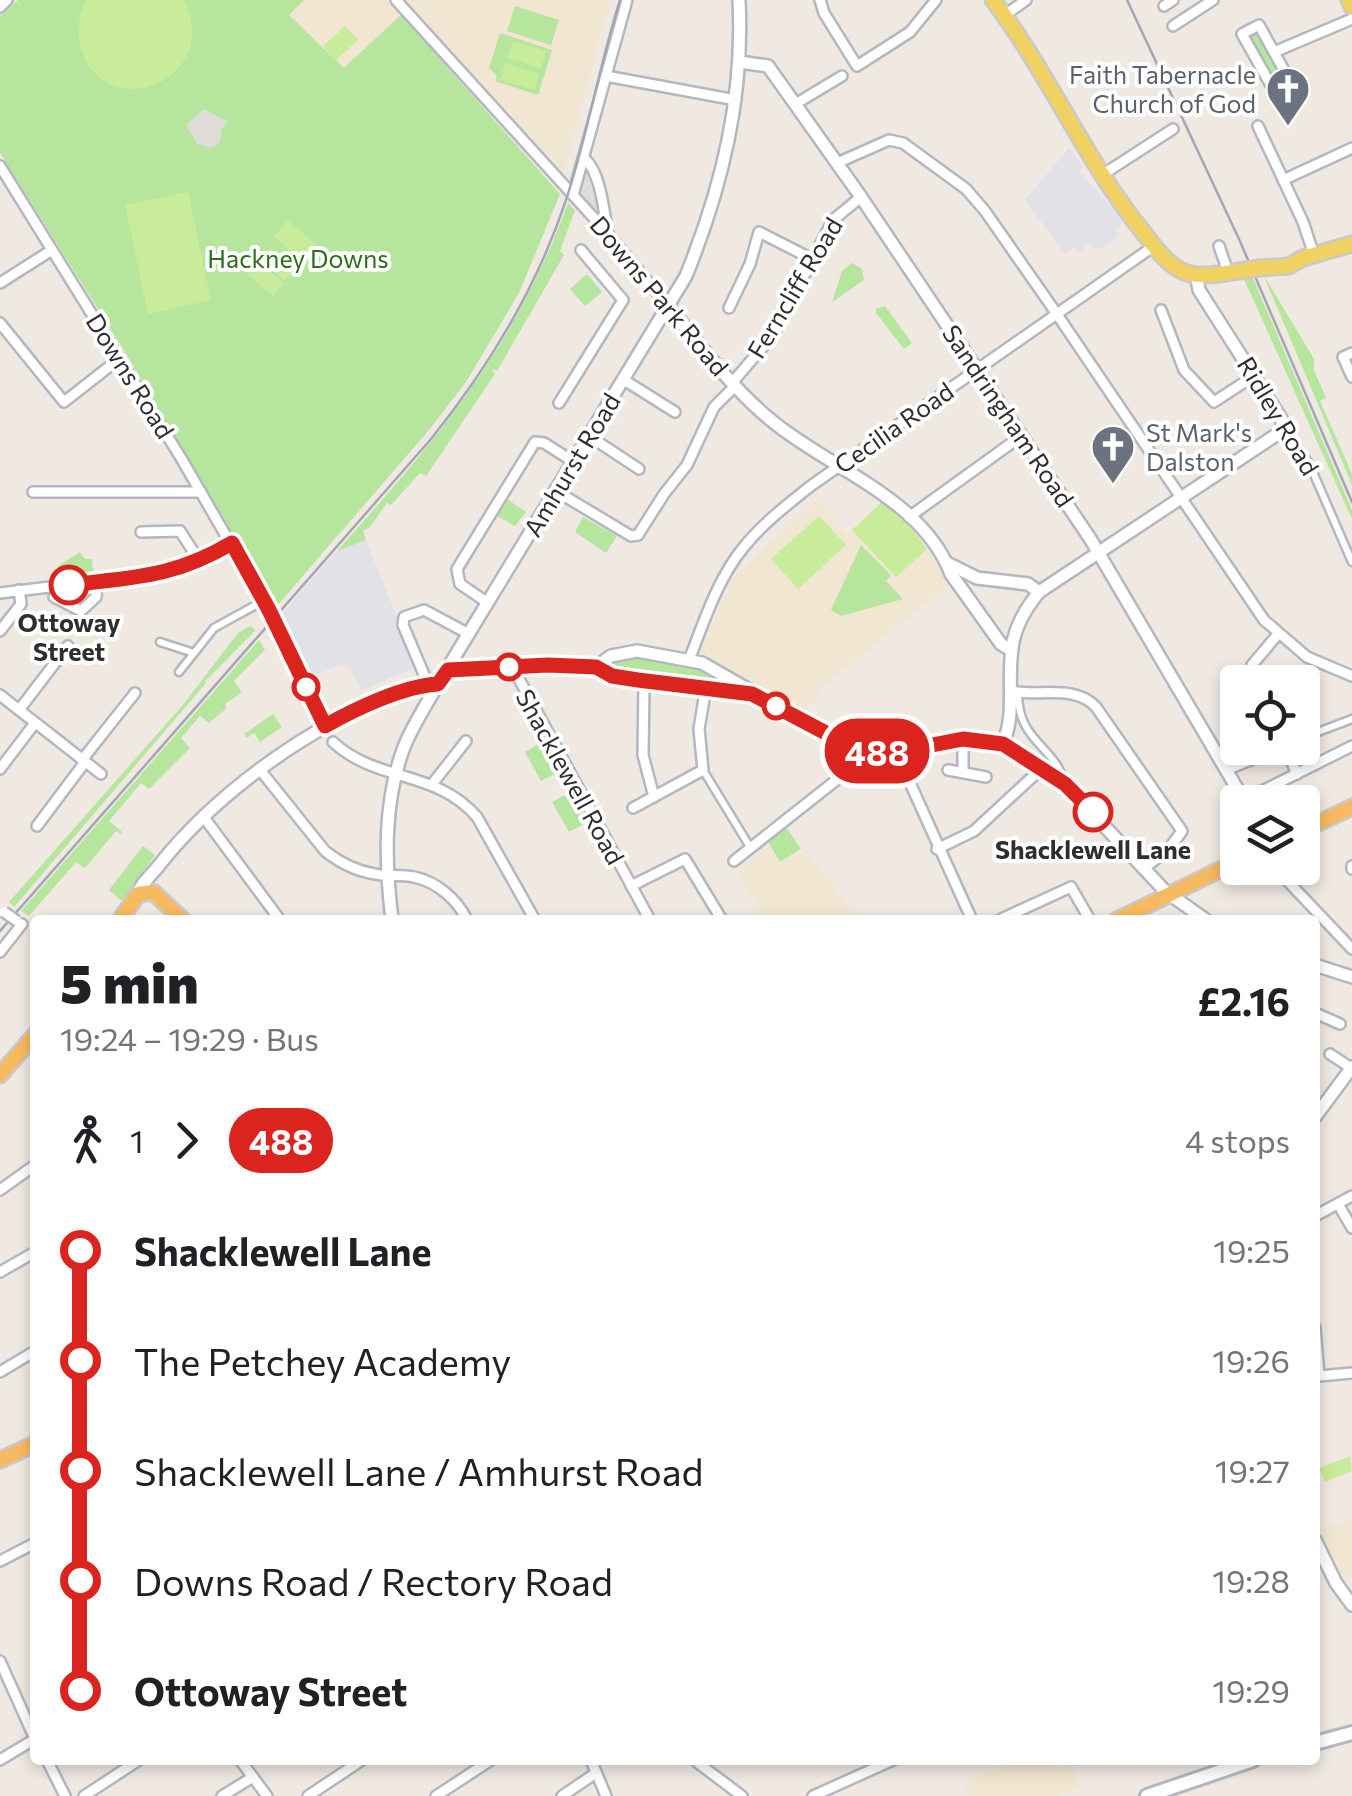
<!DOCTYPE html>
<html lang="en">
<head>
<meta charset="utf-8">
<style>
	:root { --surface:#fff; --page:#f6f6f6; --text:#202124; --muted:#757577 }
	body { margin:0; font-family:Commissioner,sans-serif; background:var(--page); color:var(--text); height:100vh; display:flex; flex-direction:column; font-size:38px; white-space:nowrap }
	* { box-sizing:border-box; margin:0 }
	p { font-size:32px; color:var(--muted) }
	.icon { flex:none; width:55px; height:55px; fill:none; stroke:currentColor; stroke-width:2; stroke-linecap:round; stroke-linejoin:round }
	.map { position:relative; flex:1; overflow:hidden }
	.details { position:absolute; left:30px; top:915px; width:1290px; height:850px; display:flex; flex-direction:column; background:var(--surface); border-radius:10px; box-shadow:0 5px 15px #0003 }
	.details>* { flex:none }
	.badge { padding:0 20px; border-radius:32px; font-size:35px; line-height:65px }
	.tools { position:absolute; left:1220px; top:665px; display:grid; gap:20px }
	.tools a { display:grid; place-items:center; width:100px; height:100px; border-radius:10px; background:var(--surface); box-shadow:0 5px 15px #0003; font-size:50px }
	.map>.badge { position:absolute; translate:-50% -50%; box-shadow:0 0 0 5px #fff }
	.legs { display:flex; align-items:center; gap:15px; height:110px; padding:0 30px; font-size:32px }
	.legs p { margin-inline-start:auto }
	.overview { display:flex; align-items:center; justify-content:space-between; height:170px; padding:0 30px }
	h1 { font-size:55px; font-weight:800; line-height:75px }
	ul { padding:0 30px; list-style:none }
	li { display:flex; align-items:center; gap:35px; height:110px; font-size:38px }
	li i { display:grid; place-items:center; width:15px; height:100%; margin:0 12px; background:currentColor }
	li i::after { content:''; width:25px; height:25px; margin:-12px; border:8px solid; border-radius:50%; background:var(--surface) }
	li p { margin-inline-start:auto }
	li:first-child i { background:linear-gradient(#0000 50%,currentColor 0) }
	li:last-child i { background:linear-gradient(currentColor 50%,#0000 0) }
	.map>svg:first-child { display:block }
	.industrial { fill:#e3e1e8 }
	.education { fill:#f0e6d1 }
	.green { fill:#b6e59e }
	.pitch { fill:#c9ec9a }
	.plaza { fill:#dfdcd8 }
	.lines { fill:none; stroke-linecap:round; stroke-linejoin:round }
	.pedestrian-casing { stroke:#b4b7c1; stroke-width:11 }
	.minor-casing { stroke:#b4b7c1; stroke-width:14 }
	.tertiary-casing { stroke:#b4b7c1; stroke-width:16 }
	.secondary-casing { stroke:#b4b7c1; stroke-width:18 }
	.primary-casing { stroke:#c9c9c9; stroke-width:19 }
	.trunk-casing { stroke:#c9c9c9; stroke-width:19 }
	.pedestrian { stroke:#fff; stroke-width:6 }
	.minor { stroke:#fff; stroke-width:9 }
	.tertiary { stroke:#fff; stroke-width:11 }
	.secondary { stroke:#fff; stroke-width:12 }
	.primary { stroke:#f2d163; stroke-width:14 }
	.trunk { stroke:#f8ba60; stroke-width:14 }
	.rail { stroke:#a3a6b8; stroke-width:2.5 }
	.minor-bridge-casing { stroke:#b4b7c1; stroke-width:14; stroke-linecap:butt }
	.primary-bridge-casing { stroke:#c9c9c9; stroke-width:19; stroke-linecap:butt }
	.minor-bridge { stroke:#fff; stroke-width:9 }
	.primary-bridge { stroke:#f2d163; stroke-width:14 }
	.line-1-casing { stroke:#fff; stroke-width:22 }
	.line-1 { stroke:#dc241f; stroke-width:15 }
	.stop-1-dot { fill:#fff; stroke:#dc241f; stroke-width:5 }
	.labels { text-anchor:middle; stroke-width:8; stroke-linejoin:round; paint-order:stroke }
	.worship-label { font-size:25px; fill:#5b616d; stroke:#fff; text-anchor:end }
	.park-label { font-size:25px; fill:#2c6e1b; stroke:#fff }
	.street-label { font-size:25px; fill:#2e2e2e; stroke:#fff }
	.stop-label { font-size:25px; font-weight:bold; fill:#2e2e2e; stroke:#fff }
</style>
</head>
<body>
<div class="map">
<svg width="1352" height="1796" viewBox="0 0 1352 1796">
	<rect width="100%" height="100%" fill="#efe9e1"/>
	<g class="industrial">
		<polygon points="1069,148 1082,164 1080,173 1125,221 1115,229 1119,235 1109,245 1097,249 1090,243 1079,252 1075,247 1065,254 1025,200"/>
		<polygon points="366,540 417,667 362,690 347,664 309,676 280,616 337,551"/>
	</g>
	<g class="education">
		<polygon points="304,0 386,0 401,15 344,69 289,14"/>
		<polygon points="406,0 610,0 564,171 562,172"/>
		<polygon points="817,500 847,534 882,502 919,538 951,584 823,686 813,704 809,703 804,712 699,652 734,577"/>
		<polygon points="768,845 781,864 806,850 858,920 767,920 737,873"/>
		<polygon points="1352,1520 1352,1577 1344,1581 1332,1562 1319,1529"/>
		<polygon points="1017,1760 1054,1760 1057,1768 1072,1763 1080,1787 1057,1796 969,1796 964,1782"/>
	</g>
	<g class="green">
		<polygon points="18,0 304,0 289,15 344,68 401,15 560,194 519,293 466,382 429,430 276,607 125,352 0,153 0,16"/>
		<polygon points="515,6 559,20 551,45 507,31"/>
		<polygon points="1256,31 1289,88 1282,92 1250,35"/>
		<polygon points="500,33 552,50 538,95 495,81 497,76 489,68"/>
		<path d="M568,203L575,210L560,251L564,255L497,371L491,369L495,374L426,476L420,473L391,505L387,503L370,527L363,531L366,540L337,551C438,438 515,348 568,203Z"/>
		<polygon points="852,263 862,269 864,280 832,302 842,271"/>
		<polygon points="587,274 602,292 585,306 570,289"/>
		<polygon points="1263,274 1314,359 1314,370 1326,398 1320,401 1352,474 1352,485"/>
		<polygon points="1252,276 1352,510 1352,519 1243,277"/>
		<polygon points="885,306 912,343 904,349 876,313 876,309"/>
		<polygon points="504,497 526,512 515,526 493,514"/>
		<polygon points="583,517 617,536 606,553 575,532"/>
		<polygon points="861,545 891,575 886,581 903,599 841,616 831,610"/>
		<polygon points="80,552 85,559 92,559 93,572 62,575 58,566"/>
		<polygon points="250,626 255,630 253,633 205,681 206,683 14,907 9,902 182,706 238,633"/>
		<polygon points="259,640 265,650 234,681 242,692 225,704 227,708 209,723 200,716 181,738 190,748 149,789 141,783 109,821 122,832 120,834 116,831 85,868 76,862 29,916 21,911"/>
		<polygon points="626,657 684,664 708,671 713,679 705,684 617,671 614,662"/>
		<polygon points="273,714 282,727 260,742 254,733 247,738 244,734"/>
		<polygon points="542,742 559,772 541,781 525,752"/>
		<polygon points="571,792 588,822 569,832 552,802"/>
		<polygon points="786,827 801,849 780,862 768,842"/>
		<polygon points="143,846 155,855 122,901 109,890"/>
	</g>
	<g class="pitch">
		<path d="M87,0H184C223,80 109,125 82,52C75,34 78,16 87,0Z"/>
		<polygon points="345,26 358,40 336,60 323,46"/>
		<polygon points="513,41 546,51 541,68 507,58"/>
		<polygon points="505,63 539,74 534,90 500,80"/>
		<polygon points="188,192 211,300 148,314 125,205"/>
		<polygon points="288,220 320,247 306,264 274,237"/>
		<polygon points="270,248 296,269 285,281 260,260"/>
		<polygon points="258,262 284,283 273,296 248,275"/>
		<polygon points="882,502 912,529 927,549 896,577 852,530"/>
		<polygon points="819,516 846,545 798,589 771,559"/>
		<polygon points="1350,1456 1352,1471 1325,1482 1319,1468"/>
	</g>
	<g class="plaza">
		<polygon points="204,109 228,122 222,128 220,142 212,148 197,144 186,125"/>
		<polygon points="587,168 591,172 588,173 597,208 601,208 600,218 578,194"/>
	</g>
	<g class="lines">
		<defs>
			<g id="pedestrian">
				<polyline points="1284,428 1309,463 1352,562"/>
				<polyline points="160,642 194,653"/>
				<polyline points="179,672 214,628 263,601"/>
				<path d="M1018,693C1018,742 1054,745 1065,783"/>
				<polyline points="1302,738 1352,719"/>
				<polyline points="703,770 750,847"/>
			</g>
			<g id="minor">
				<polyline points="396,0 602,227 669,307"/>
				<polyline points="820,0 824,13 857,66 910,32 936,0"/>
				<polyline points="1164,6 1173,0"/>
				<polyline points="0,7 7,0"/>
				<polyline points="1005,15 1026,0"/>
				<polygon points="1259,25 1297,94 1281,103 1242,34"/>
				<polyline points="1173,26 1213,0"/>
				<polyline points="1274,52 1352,19"/>
				<polyline points="606,76 736,100"/>
				<polyline points="797,103 842,76"/>
				<polyline points="1258,126 1303,222 1314,255"/>
				<path d="M585,159C599,171 603,204 606,222L602,227"/>
				<polyline points="837,163 889,140 903,143 966,189 985,211 1052,307 1264,620 1307,657 1352,676"/>
				<polyline points="0,166 181,458 256,588"/>
				<polyline points="1102,175 1173,129"/>
				<polyline points="1283,180 1352,148"/>
				<polyline points="573,195 627,0"/>
				<polyline points="1219,246 1228,272"/>
				<polyline points="0,283 52,250"/>
				<polyline points="729,308 750,264 759,232 812,259"/>
				<polyline points="1161,310 1184,370 1214,402 1254,376"/>
				<polyline points="0,323 64,402 119,359"/>
				<polyline points="1352,353 1343,357 1352,377"/>
				<polyline points="624,380 675,412"/>
				<polyline points="732,383 773,335 833,220 861,197"/>
				<polyline points="559,403 623,300 581,250"/>
				<polyline points="589,436 639,469"/>
				<polyline points="556,491 631,536 638,535 664,494 687,465 714,407 735,386"/>
				<polyline points="33,492 201,492"/>
				<polyline points="909,517 1020,437"/>
				<polyline points="141,532 180,531 200,562"/>
				<polyline points="258,591 325,726"/>
				<polyline points="0,593 165,573 196,564 232,543"/>
				<polyline points="54,597 81,611 96,597 97,582"/>
				<polyline points="488,603 460,584 457,569 535,442 544,443 574,462"/>
				<polyline points="0,631 21,604 19,590"/>
				<path d="M689,660C704,622 717,580 743,548C762,524 788,504 812,485L1154,246"/>
				<polyline points="1252,665 1278,634"/>
				<polyline points="512,666 650,920"/>
				<polyline points="644,682 643,755 654,797"/>
				<polyline points="428,684 403,625 404,617 424,610 469,634"/>
				<path d="M1012,691C1039,697 1075,684 1096,707L1182,831L1168,850L1143,869"/>
				<polyline points="0,695 101,774"/>
				<polyline points="19,710 68,646"/>
				<path d="M333,742C377,783 436,769 477,817L535,920"/>
				<polyline points="1286,748 1297,774"/>
				<polyline points="896,752 972,920"/>
				<polyline points="82,760 135,693"/>
				<polyline points="0,769 35,723"/>
				<polyline points="1228,769 1281,748"/>
				<polyline points="948,770 986,777"/>
				<path d="M261,771L325,851C340,863 356,871 375,874C387,877 401,874 414,877C437,882 457,899 467,920"/>
				<polyline points="963,772 963,739"/>
				<polyline points="433,783 466,741"/>
				<polyline points="1244,800 1352,746"/>
				<polyline points="633,808 703,770 699,729 706,687"/>
				<polyline points="203,816 280,920"/>
				<polyline points="37,826 85,762"/>
				<polyline points="937,849 974,831 1042,768"/>
				<polyline points="734,861 873,751"/>
				<polyline points="1352,866 1352,869"/>
				<polyline points="1279,872 1352,949"/>
				<polyline points="631,886 685,859 722,920"/>
				<polyline points="999,920 1071,887 1090,920"/>
				<polyline points="0,952 22,924"/>
				<polyline points="1315,1013 1340,1024"/>
				<polyline points="1330,1054 1351,1068"/>
				<polyline points="0,1190 35,1165"/>
				<polyline points="1338,1204 1352,1228"/>
				<polyline points="1315,1216 1352,1196"/>
				<polyline points="0,1272 35,1252"/>
				<polyline points="1315,1327 1319,1376 1352,1373"/>
				<polyline points="0,1372 35,1351"/>
				<polyline points="0,1561 35,1543"/>
				<polyline points="0,1661 35,1739"/>
				<polyline points="0,1760 35,1739"/>
				<polyline points="47,1760 65,1796"/>
				<polyline points="240,1760 267,1796"/>
				<polyline points="591,1760 606,1796"/>
				<polyline points="704,1760 698,1763 742,1796"/>
				<polyline points="84,1796 139,1760"/>
				<polyline points="222,1796 253,1777"/>
				<polyline points="308,1796 362,1760"/>
				<polyline points="436,1796 491,1760"/>
				<polyline points="562,1796 596,1773"/>
				<polyline points="813,1796 893,1760"/>
			</g>
			<g id="tertiary">
				<polyline points="739,62 768,66 861,197 1091,540 1245,802"/>
				<path d="M669,307C701,347 733,389 772,421C830,469 922,498 951,574L1001,644L1011,650"/>
				<polyline points="947,563 977,578 1028,584 1039,592"/>
				<polyline points="596,667 611,656 637,651 702,663 817,729 845,743 873,751 896,752 963,739 1003,744 1065,784 1165,891 1206,920"/>
				<polyline points="448,670 548,665 596,667 612,676 644,682 752,693"/>
				<path d="M1003,744C1016,713 1007,681 1012,649C1014,627 1026,608 1039,592L1282,431V420L1199,290L1196,274"/>
				<path d="M138,894C142,881 152,875 160,864C215,795 310,724 394,696C408,691 422,685 438,684"/>
				<path d="M392,920C385,862 383,803 404,747C413,725 426,705 438,684L686,276C722,187 744,97 739,0"/>
				<polyline points="1315,965 1352,977"/>
				<polyline points="1315,1117 1352,1067"/>
				<polyline points="1315,1540 1336,1583 1352,1605"/>
			</g>
			<g id="secondary">
				<polyline points="1315,1743 1352,1733"/>
				<polyline points="1147,1796 1253,1760"/>
			</g>
			<g id="primary">
				<path d="M993,0C1049,74 1085,160 1143,232C1153,245 1165,262 1180,270C1197,280 1222,273 1240,271"/>
				<polyline points="1349,0 1352,7"/>
				<polyline points="1259,268 1289,266 1303,258 1352,244"/>
			</g>
			<g id="trunk">
				<polyline points="1302,831 1352,807"/>
				<polyline points="120,920 138,894 153,892 183,920"/>
				<polyline points="1117,920 1238,861"/>
				<polyline points="0,1075 35,1035"/>
				<polyline points="0,1460 35,1444"/>
			</g>
		</defs>
		<use href="#pedestrian" class="pedestrian-casing"/>
		<use href="#minor" class="minor-casing"/>
		<use href="#tertiary" class="tertiary-casing"/>
		<use href="#secondary" class="secondary-casing"/>
		<use href="#primary" class="primary-casing"/>
		<use href="#trunk" class="trunk-casing"/>
		<use href="#pedestrian" class="pedestrian"/>
		<use href="#minor" class="minor"/>
		<use href="#tertiary" class="tertiary"/>
		<use href="#secondary" class="secondary"/>
		<use href="#primary" class="primary"/>
		<use href="#trunk" class="trunk"/>
		<g class="rail">
			<polyline points="1127,0 1239,239 1352,502"/>
			<path d="M0,931L431,439C489,367 537,287 566,200C588,134 599,66 620,0"/>
		</g>
		<defs>
			<polyline id="minor-bridge" points="4,912 17,921"/>
			<polyline id="primary-bridge" points="1240,271 1259,268"/>
		</defs>
		<use href="#minor-bridge" class="minor-bridge-casing"/>
		<use href="#primary-bridge" class="primary-bridge-casing"/>
		<use href="#minor-bridge" class="minor-bridge"/>
		<use href="#primary-bridge" class="primary-bridge"/>
	</g>
	<g class="lines">
		<defs>
			<path id="line-1" d="M69,585C135,577 172,578 232,543L269,610L325,726C355,709 403,686 438,684L448,670L548,665L596,667L612,676L638,680L752,694L845,743L873,751L896,752L963,739L1003,744L1065,784L1093,812"/>
		</defs>
		<use href="#line-1" class="line-1-casing"/>
		<use href="#line-1" class="line-1"/>
	</g>
	<defs>
		<symbol id="church-pin" viewBox="-11 -11 22 30"><path d="M0 17L-7.5 6A9.5 9.5 0 1 1 7.5 6Z" fill="#6b7280" stroke="#fff"/><path d="M-1.2-6h2.4v3.5h3.3v2.4h-3.3V6h-2.4V-.1h-3.3v-2.4h3.3Z" fill="#fff"/></symbol>
	</defs>
	<g fill-rule="evenodd">
		<use href="#church-pin" x="1263" y="64" width="50" height="68"/>
		<use href="#church-pin" x="1088" y="422" width="50" height="68"/>
	</g>
	<g class="stop-1-dot">
		<circle cx="69" cy="585" r="18"/>
		<circle cx="509" cy="667" r="12"/>
		<circle cx="306" cy="687" r="12"/>
		<circle cx="776" cy="706" r="12"/>
		<circle cx="1093" cy="812" r="18"/>
	</g>
	<g class="labels">
		<g class="worship-label">
			<text x="1256" y="84">Faith Tabernacle<tspan x="1256" dy="29">Church of God</tspan></text>
			<text x="1146" y="442" text-anchor="start">St Mark's<tspan x="1146" dy="29">Dalston</tspan></text>
		</g>
		<g class="park-label">
			<text x="298" y="268">Hackney Downs</text>
		</g>
		<g class="street-label">
			<text transform="translate(795 288) rotate(-59)" y="9">Ferncliff Road</text>
			<text transform="translate(659 296) rotate(50)" y="9">Downs Park Road</text>
			<text transform="translate(130 376) rotate(58)" y="9">Downs Road</text>
			<text transform="translate(1008 416) rotate(56)" y="9">Sandringham Road</text>
			<text transform="translate(1278 416) rotate(59)" y="9">Ridley Road</text>
			<text transform="translate(894 428) rotate(-35)" y="9">Cecilia Road</text>
			<text transform="translate(572 465) rotate(-59)" y="9">Amhurst Road</text>
			<text transform="translate(570 777) rotate(61)" y="9">Shacklewell Road</text>
		</g>
		<g class="stop-label">
			<text x="69" y="632">Ottoway<tspan x="69" dy="29">Street</tspan></text>
			<text x="1093" y="859">Shacklewell Lane</text>
		</g>
	</g>
</svg>
<div class="tools">
<a><svg class="icon" aria-label="locate" viewBox="0 0 24 24"><circle cx="12" cy="12" r="6"/><path d="M12 2v4M12 18v4M2 12h4M18 12h4"/></svg></a>
<a><svg class="icon" aria-label="layers" viewBox="0 0 24 24"><path d="M12 4l9 5-9 5-9-5zM3 14l9 5 9-5"/></svg></a>
</div>
<b class="badge" style="left:877px;top:751px;background:#dc241f;color:#fff">488</b>
<section class="details">
<div class="overview"><div><h1>5 min</h1><p>19:24 – 19:29 · Bus</p></div><b>£2.16</b></div>
<div class="legs"><svg class="icon" aria-label="walk" viewBox="0 0 24 24"><circle cx="13" cy="4" r="2"/><path d="M13 8l-2 6 4 7M11 14l-3 7M7 12l3-4h3l4 4"/></svg>1<svg class="icon" aria-label="forward" viewBox="0 0 24 24"><path d="M9 5l7 7-7 7"/></svg><b class="badge" style="background:#dc241f;color:#fff">488</b><p>4 stops</p></div>
<ul>
<li><i style="color:#dc241f"></i><b>Shacklewell Lane</b><p>19:25</p></li>
<li><i style="color:#dc241f"></i><span>The Petchey Academy</span><p>19:26</p></li>
<li><i style="color:#dc241f"></i><span>Shacklewell Lane / Amhurst Road</span><p>19:27</p></li>
<li><i style="color:#dc241f"></i><span>Downs Road / Rectory Road</span><p>19:28</p></li>
<li><i style="color:#dc241f"></i><b>Ottoway Street</b><p>19:29</p></li>
</ul>
</section>
</div>
</body>
</html>
